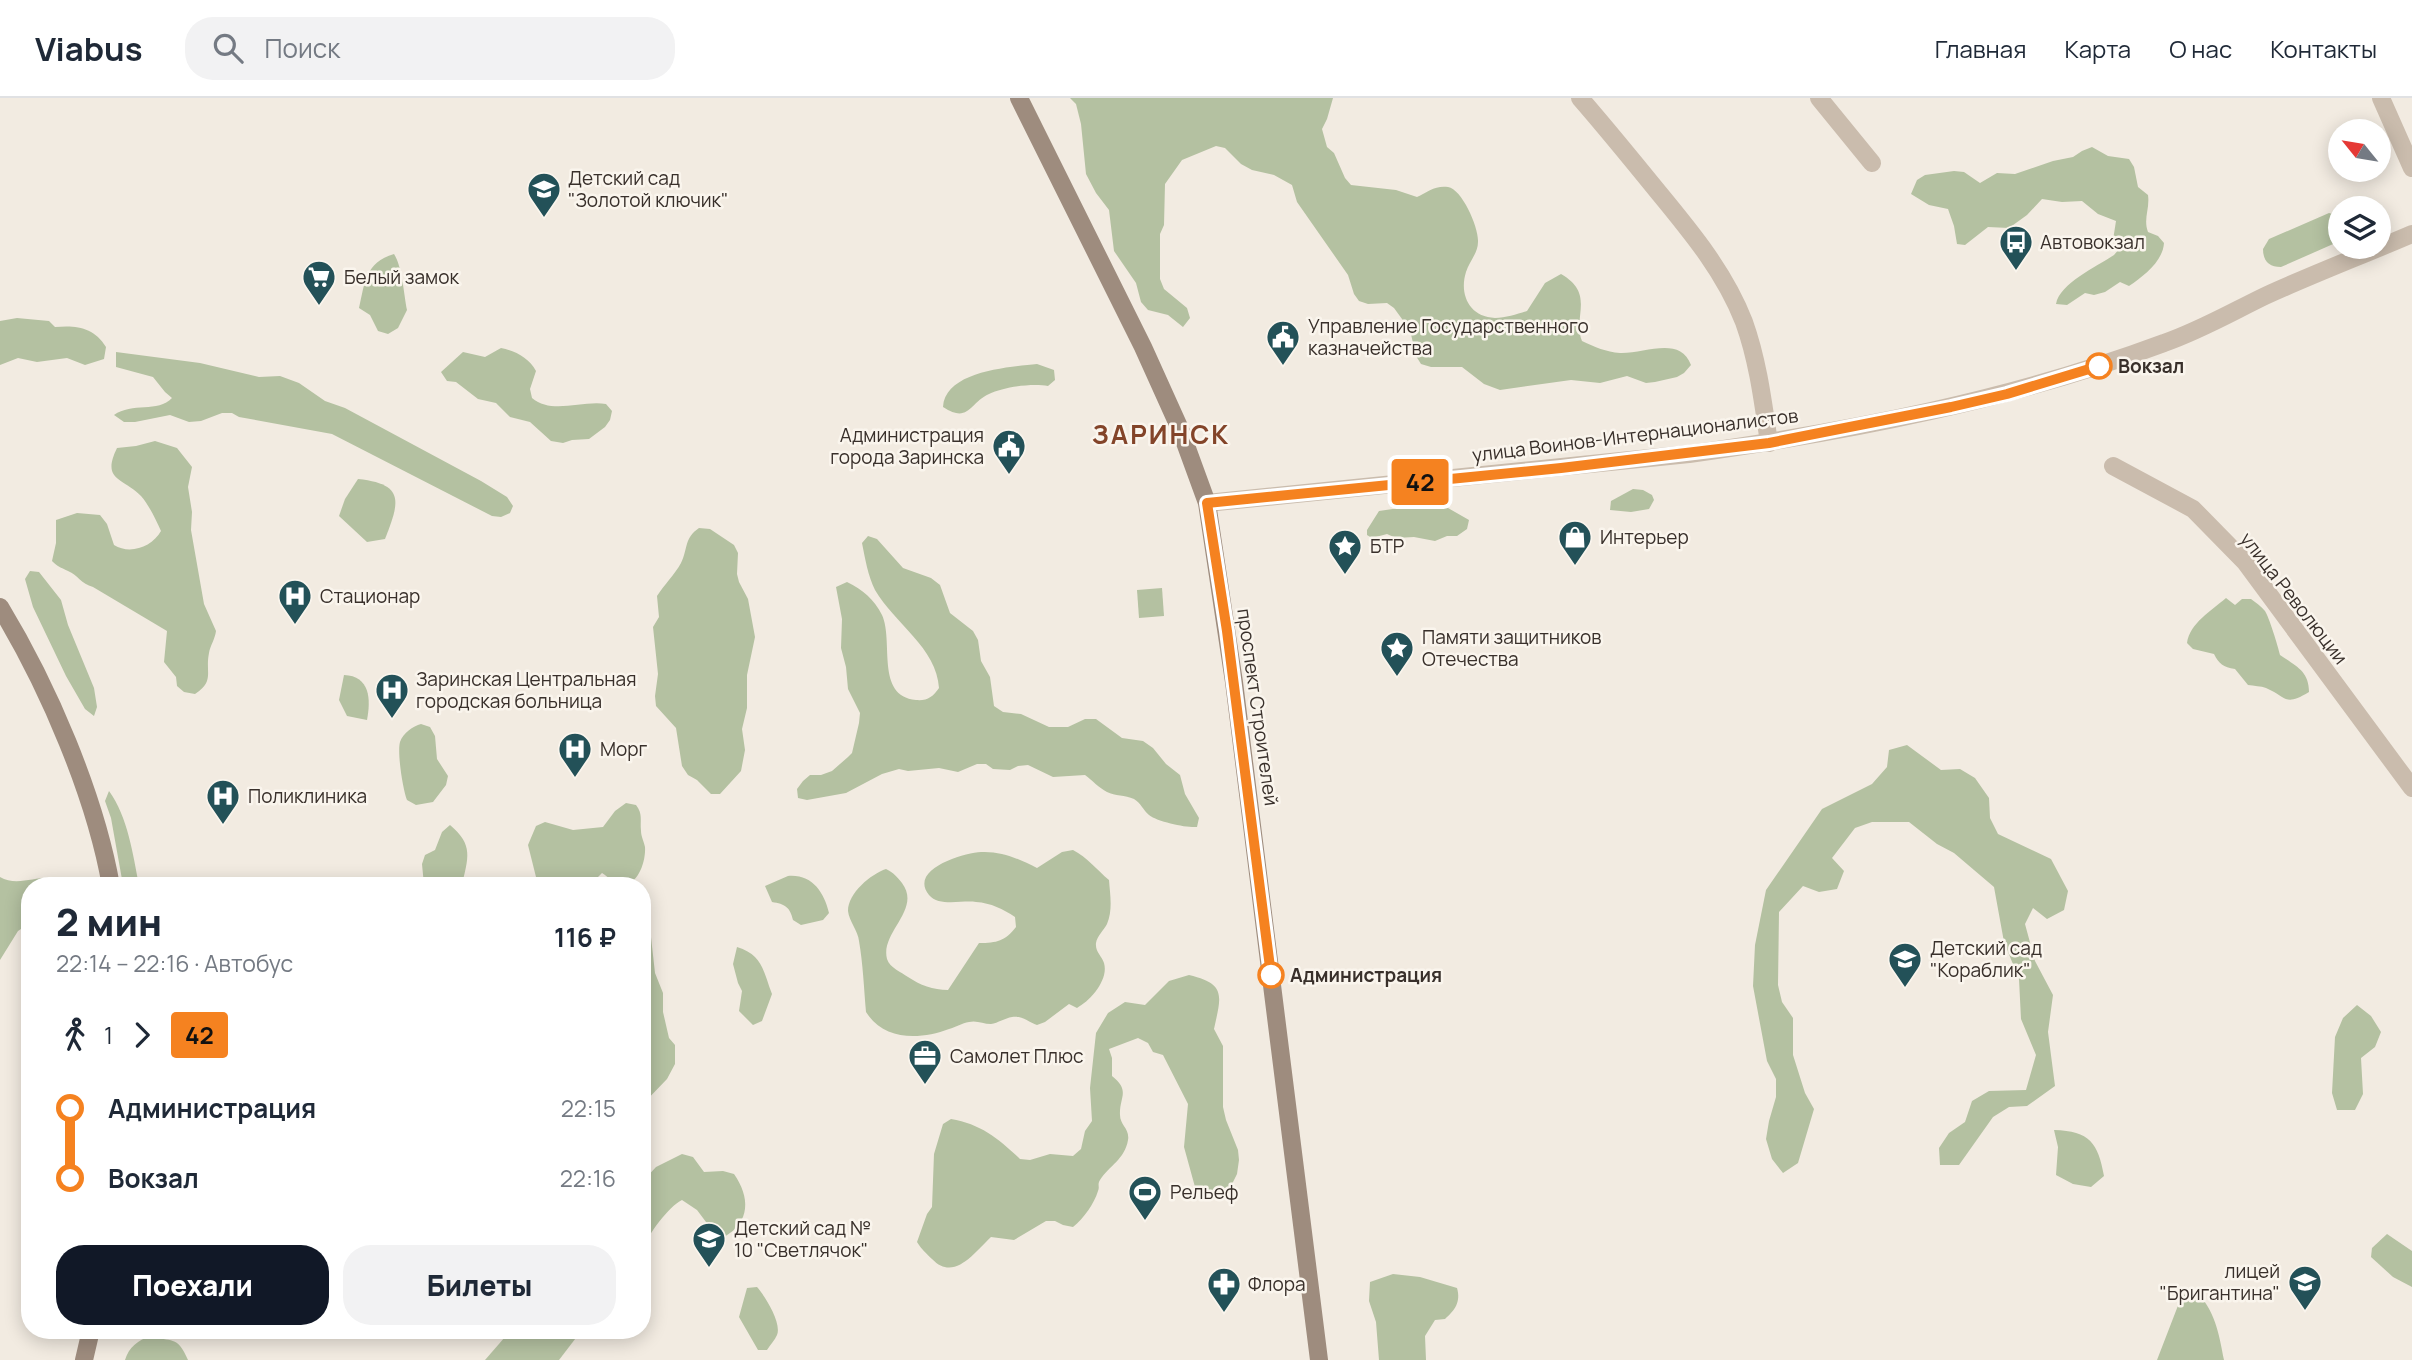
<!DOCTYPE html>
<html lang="ru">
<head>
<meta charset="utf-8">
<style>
	:root { --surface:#fff; --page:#f2f2f3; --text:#1f2937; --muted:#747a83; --line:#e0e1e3; --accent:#111827 }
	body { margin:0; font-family:Manrope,sans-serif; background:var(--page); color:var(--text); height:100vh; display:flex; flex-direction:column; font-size:26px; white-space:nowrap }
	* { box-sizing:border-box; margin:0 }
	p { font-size:23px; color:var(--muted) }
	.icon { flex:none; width:38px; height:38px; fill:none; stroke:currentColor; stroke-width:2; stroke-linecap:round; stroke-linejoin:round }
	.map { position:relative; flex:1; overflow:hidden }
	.drawer { position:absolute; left:21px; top:779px; width:630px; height:462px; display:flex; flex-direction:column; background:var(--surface); border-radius:28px; box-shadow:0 4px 18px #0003 }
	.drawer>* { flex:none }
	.badge { padding:0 14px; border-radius:5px; font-size:24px; line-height:46px }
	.needle { width:46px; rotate:300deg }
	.tools { position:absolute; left:2328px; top:21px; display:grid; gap:14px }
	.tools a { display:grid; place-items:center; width:63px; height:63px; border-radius:50%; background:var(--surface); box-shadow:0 4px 18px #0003; font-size:35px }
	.map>.badge { position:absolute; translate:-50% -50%; box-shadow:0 0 0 4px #fff }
	.legs { display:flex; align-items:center; gap:10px; height:77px; padding:0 35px; font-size:23px }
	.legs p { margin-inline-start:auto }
	.summary { display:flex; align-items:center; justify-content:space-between; height:119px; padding:0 35px }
	h1 { font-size:38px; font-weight:800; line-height:52px }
	.button { display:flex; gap:14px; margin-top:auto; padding:14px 35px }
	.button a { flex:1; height:80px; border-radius:28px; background:var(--accent); color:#fff; font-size:28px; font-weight:800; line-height:80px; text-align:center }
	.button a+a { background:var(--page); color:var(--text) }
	ul { padding:0 35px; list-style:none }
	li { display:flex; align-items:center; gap:24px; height:70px; font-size:26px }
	li i { display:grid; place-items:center; width:10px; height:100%; margin:0 9px; background:currentColor }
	li i::after { content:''; width:18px; height:18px; margin:-9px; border:5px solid; border-radius:50%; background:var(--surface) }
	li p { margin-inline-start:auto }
	li:first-child i { background:linear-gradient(#0000 50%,currentColor 0) }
	li:last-child i { background:linear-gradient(currentColor 50%,#0000 0) }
	header { display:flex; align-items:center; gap:42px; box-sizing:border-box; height:98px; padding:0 35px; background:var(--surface); border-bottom:2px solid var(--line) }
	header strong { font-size:33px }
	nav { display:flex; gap:38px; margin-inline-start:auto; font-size:24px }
	.search { width:490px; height:63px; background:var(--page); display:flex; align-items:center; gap:18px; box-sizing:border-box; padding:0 24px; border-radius:28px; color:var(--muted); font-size:26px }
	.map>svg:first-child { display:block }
	.green { fill:#b4c1a1 }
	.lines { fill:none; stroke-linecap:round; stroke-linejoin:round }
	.street { stroke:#cabcad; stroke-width:18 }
	.secondary { stroke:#9e8c7e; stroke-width:18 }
	.line-1-casing { stroke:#fff; stroke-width:16 }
	.line-1 { stroke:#f58220; stroke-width:10 }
	.stop-1-dot { fill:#fff; stroke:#f58220; stroke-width:3.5 }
	.labels { text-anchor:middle; stroke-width:5; stroke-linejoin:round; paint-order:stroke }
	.poi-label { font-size:19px; fill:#39302b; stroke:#faf5ed; text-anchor:start }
	.stop-label { font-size:19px; font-weight:bold; fill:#39302b; stroke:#faf5ed; text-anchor:start }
	.street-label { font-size:19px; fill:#39302b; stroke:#faf5ed }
	.district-label { font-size:26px; font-weight:bold; letter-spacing:2px; fill:#834429; stroke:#faf5ed }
</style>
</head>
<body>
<header>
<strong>Viabus</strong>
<div class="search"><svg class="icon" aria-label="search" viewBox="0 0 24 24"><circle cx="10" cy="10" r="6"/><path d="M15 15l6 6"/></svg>Поиск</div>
<nav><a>Главная</a><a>Карта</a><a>О нас</a><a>Контакты</a></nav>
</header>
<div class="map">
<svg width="2412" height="1262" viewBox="0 0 2412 1262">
	<rect width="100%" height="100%" fill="#f2ebe1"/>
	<g class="green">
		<path d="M1070,0H1333L1327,21L1322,31L1327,49L1334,55L1345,80L1351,87L1396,92L1417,99C1427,94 1436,87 1448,89C1462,91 1479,130 1478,144C1478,155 1469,164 1466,174C1459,196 1469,219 1495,220C1506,220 1517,216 1527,213L1545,185L1561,176C1596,196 1572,219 1582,243C1595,249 1606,254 1620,255C1644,256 1680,237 1691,267L1684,275L1677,279L1655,284L1646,285L1627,278L1600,285L1571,282L1500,292L1484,286L1462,269H1431L1421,266L1416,258L1410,232L1394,210L1387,205L1368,206L1359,203L1354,196L1348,177L1297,104L1292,87L1274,77L1252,72L1241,66L1225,50L1216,48L1182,62L1165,86L1164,127L1160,136V181L1164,191L1187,210L1190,220L1183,229L1168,217L1148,212L1141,204L1136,185L1114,153L1109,112L1096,95L1086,76L1081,26L1076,6Z"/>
		<path d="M2092,49L2108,58L2129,61L2134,69L2138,89L2148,97C2150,111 2143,121 2148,134L2158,138L2164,145C2163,163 2144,178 2129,188L2120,184L2105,194L2094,197L2085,195L2067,207L2056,206C2060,185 2096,169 2114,157L2120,150L2113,142L2116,123L2098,116L2082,103L2062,104L2042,101L2027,117L2009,130L1988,129L1965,147L1957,146L1954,128L1948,111L1929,107L1911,96L1917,82L1925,77L1954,73L1964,74L1980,85L1997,75L2015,76L2053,63L2073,59L2082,53Z"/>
		<path d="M2329,115L2340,118V143L2281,169C2269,169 2263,163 2263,151L2269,141Z"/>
		<path d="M394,156C402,168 404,197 407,212L398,230L388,236L378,233L370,217L359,210C365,184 365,165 394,156Z"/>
		<path d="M17,220L49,223L55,229C76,227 94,229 106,249L104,261L85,267L67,260L37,264L18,260L0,267V223Z"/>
		<path d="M501,250C516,253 529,260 536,273L530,291L532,300C552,317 582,302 606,306L612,313L610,322L605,329L589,341L572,342L563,345L551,343L530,324L510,319L496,305L478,301L456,284L447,283L441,274L463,254L485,259Z"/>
		<path d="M116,254L200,265L259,279L280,278L299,285L325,303L345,310L481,383L507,399L513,408L510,415L501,419L492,418L332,336L239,319L232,315H222L201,323L189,324L170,317L135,324H124L114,317C132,304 158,315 172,300L165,294L153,279L116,269Z"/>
		<path d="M1037,266L1054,272L1055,282L1048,288C1032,285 1003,289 989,296C969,305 969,326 943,309C945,273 1009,269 1037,266Z"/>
		<path d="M155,343L177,350L192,369L188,389L192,414L191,432L204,506L216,533C215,541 210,548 209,555C205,575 215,583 195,596L184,594L177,588L176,579L164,564L167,533L93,489C81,486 78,477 68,473C60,469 58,469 52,463L56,445V422L77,415L100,417L107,426L114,447C130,457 152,449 161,433C156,422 149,407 141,398C123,379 101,383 117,350L136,348Z"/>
		<path d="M358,381C406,386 399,405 385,441L367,444L339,418L345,401Z"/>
		<polygon points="1633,391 1643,392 1652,397 1654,402 1649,411 1631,414 1610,412 1611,403"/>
		<polygon points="1420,407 1430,410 1448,410 1469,422 1467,431 1457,438 1447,438 1435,443 1414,439 1396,440 1387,436 1372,440 1367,437 1367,432 1379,413"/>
		<path d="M699,430L710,431L734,447L738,455L737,476L739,484L748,501L755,539L747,577V610L742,631L745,652L741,673L720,696H711L697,682L688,677L682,668L676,630L656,608L655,598L658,576L653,529L659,519L657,498C664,487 675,476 681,465C688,451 684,440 699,430Z"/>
		<path d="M868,438L877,441L903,470L931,480L940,487L950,515L973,533L978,542L981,563L990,579L994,608L1003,614L1021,616L1049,629H1068L1085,621H1096L1122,640L1143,643L1153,650L1166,666L1180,677L1185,696L1199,720L1197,729C1187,730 1158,724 1149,717C1143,712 1141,705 1134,701C1125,697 1115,698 1107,694C1099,690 1092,682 1085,677L1053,679L1028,667L1018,668L1010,672L993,671L986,666H977L958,674L939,670L908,673L899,671L882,676L846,695L807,702L798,700L797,691L803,683L810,677H821L832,673L848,659L852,655L859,625L860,615L848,591L846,569L841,550L842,521L836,489L847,484C863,492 874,501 882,517C894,543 875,598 916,602C927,603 933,599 939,590C937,550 894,525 875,492C868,478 865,460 862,445Z"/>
		<polygon points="30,473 39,474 61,502 68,527 94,590 97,609 94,618 85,611 66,578 33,509 25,481"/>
		<polygon points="1162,490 1164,518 1139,520 1137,492"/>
		<path d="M2226,500L2235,507L2242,501H2251C2255,504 2261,508 2265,513C2269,519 2278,548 2280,557C2296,568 2309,573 2309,594C2284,609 2287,599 2266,590C2261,588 2254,588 2248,587L2235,571C2223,569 2219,566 2214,556L2193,551L2187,545C2190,525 2211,513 2226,500Z"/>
		<path d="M344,577C370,578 371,601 367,622L347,618L339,602Z"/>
		<path d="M421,626L430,629L435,638L437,661L448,678L446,687L433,704L416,707L407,702C403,692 397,655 400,644C403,635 413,628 421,626Z"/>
		<polygon points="1907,647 1941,672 1960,671 1975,680 1989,700 1990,720 1998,736 2051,761 2068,793 2064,812 2047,821 2033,810 2025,826 2035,863 2053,897 2048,934 2055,988 2027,1008 2009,1009 1993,1019 1959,1067 1940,1067 1939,1050 1949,1035 1965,1024 1972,1003 1989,993 2026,992 2036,957 2021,921 2019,881 2004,844 1994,789 1954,755 1937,746 1909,724 1872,724 1855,730 1832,760 1844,773 1837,791 1819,794 1803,788 1779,814 1778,887 1782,904 1793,920 1793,957 1805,995 1814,1011 1798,1065 1783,1075 1772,1061 1766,1041 1769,1023 1776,999 1776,981 1767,963 1753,888 1755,847 1766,792 1822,711 1872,686 1887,669 1889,652"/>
		<path d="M109,693C128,719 133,757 139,787H123L111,720L105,703Z"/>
		<path d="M626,705L636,707C643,716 640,722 641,733C641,738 644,744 645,749C646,763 638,789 621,786C614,785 608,779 602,775L590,787H538L528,747L536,728L545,724L573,732L603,729L615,713Z"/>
		<path d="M450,727C474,747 468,760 462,787H424L422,766L425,757L435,752L442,734Z"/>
		<path d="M1073,752C1087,759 1097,772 1109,782C1110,796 1113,812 1107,826C1104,832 1097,838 1096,845C1095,854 1102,858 1104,865C1109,882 1090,903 1077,910L1069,906L1045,924L1037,927C1029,924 1021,917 1012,919C1005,920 998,925 991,926C983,926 977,922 969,924C962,925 956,929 949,931C920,942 884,943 866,914C864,891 863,866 859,843C858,833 849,823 848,813C848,795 871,776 886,771C894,775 897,779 902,785C922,812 880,834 887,861C890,870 901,874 908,879C920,887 933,892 948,892L979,845C997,845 1005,843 1016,829L1015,819C1003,811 991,805 976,804C962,802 939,809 929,797C908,771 964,755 981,754C1002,753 1019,761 1037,770L1062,754Z"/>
		<path d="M788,778C812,776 824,794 829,815L823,822L801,827L793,822C790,809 785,806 772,804L765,788Z"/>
		<path d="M0,779C20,791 45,772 65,784L64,787L30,788V825L18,833L0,862Z"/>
		<polygon points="642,826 651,839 655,875 663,895 663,914 669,940 675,947 675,966 667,981 642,1007"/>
		<path d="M737,849C763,857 763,873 772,896L762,923L753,927L739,913L742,893L738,885L733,866Z"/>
		<path d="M1189,877C1227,886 1221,898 1214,931L1223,948V1009L1226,1022L1238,1052L1239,1062L1237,1076L1232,1086L1218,1101L1212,1094L1202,1095L1195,1089L1184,1049L1188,1006L1163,957L1153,954L1148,945L1138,940L1109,951L1112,960V978C1131,993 1119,999 1120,1017C1120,1027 1130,1031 1128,1042C1125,1061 1109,1068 1100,1082C1097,1087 1100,1088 1098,1093C1094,1106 1084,1120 1073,1129L1063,1127L1055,1123H1046L1014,1142L991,1139C974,1155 954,1184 932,1161C926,1155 922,1152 917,1144L927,1116L932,1109L934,1056L943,1026L951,1021C981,1026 999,1041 1020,1061L1030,1062L1050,1056L1073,1058L1081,1051L1085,1033L1092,1023L1090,990L1096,935L1108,915L1125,904L1145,907L1169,883Z"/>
		<polygon points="2357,907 2371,918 2381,934 2375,949 2361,960 2363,996 2355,1012 2337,1012 2332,995 2335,939 2343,920"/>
		<path d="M2054,1032C2090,1033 2098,1045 2104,1078L2091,1089L2073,1086L2056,1077L2058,1049Z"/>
		<path d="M682,1056L693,1059L704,1074L723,1073L734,1076C750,1099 751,1124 724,1139L715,1136L697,1112L682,1102C668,1109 649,1136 642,1151L643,1083L656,1069Z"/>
		<polygon points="2387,1136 2412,1153 2412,1189 2393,1179 2371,1159 2372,1150"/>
		<path d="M1393,1176L1420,1179L1457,1190C1461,1204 1455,1212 1445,1221L1435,1222L1425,1238L1426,1262H1379L1376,1224L1369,1203L1370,1184Z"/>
		<path d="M757,1189C765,1198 782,1225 777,1237C775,1242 770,1247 767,1252H758L739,1219L747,1190Z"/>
		<path d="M2195,1193C2215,1211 2219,1236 2224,1262H2157L2179,1205L2185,1196Z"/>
		<polygon points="511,1232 582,1232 559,1262 485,1262"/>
		<path d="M151,1238C171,1245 177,1236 188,1262H125C129,1249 138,1242 151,1238Z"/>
	</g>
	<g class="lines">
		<g class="street">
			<path d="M1580,0C1607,31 1633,63 1659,95C1692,135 1725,175 1744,224C1758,263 1763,304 1769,345"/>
			<polyline points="1819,0 1872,65"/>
			<polyline points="2381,0 2412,70"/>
			<polyline points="2113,368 2193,411 2245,464 2412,690"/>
			<path d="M1207,405L1689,356C1851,333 2011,302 2164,245C2199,233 2232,214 2265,198C2313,176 2363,157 2412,136"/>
		</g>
		<g class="secondary">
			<polyline points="1019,0 1143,249 1180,331 1207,405 1234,584 1319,1262"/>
			<path d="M0,509C48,588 95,697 111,788"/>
			<polyline points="84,1262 91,1232"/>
		</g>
	</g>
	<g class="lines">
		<defs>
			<polyline id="line-1" points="1271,877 1227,533 1207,405 1561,370 1769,345 1951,309 2007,296 2099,268"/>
		</defs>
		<use href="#line-1" class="line-1-casing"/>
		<use href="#line-1" class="line-1"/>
	</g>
	<defs>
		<symbol id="school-pin" viewBox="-11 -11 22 30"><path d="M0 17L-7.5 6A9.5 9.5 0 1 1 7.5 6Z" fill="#235158" stroke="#faf5ed"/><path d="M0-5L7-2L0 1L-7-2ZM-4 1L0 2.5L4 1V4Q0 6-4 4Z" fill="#fff"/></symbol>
		<symbol id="bus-pin" viewBox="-11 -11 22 30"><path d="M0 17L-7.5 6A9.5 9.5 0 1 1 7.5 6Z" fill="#235158" stroke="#faf5ed"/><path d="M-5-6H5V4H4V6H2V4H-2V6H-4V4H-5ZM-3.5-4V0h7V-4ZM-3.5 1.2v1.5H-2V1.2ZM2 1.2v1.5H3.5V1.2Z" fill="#fff"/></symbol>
		<symbol id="supermarket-pin" viewBox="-11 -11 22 30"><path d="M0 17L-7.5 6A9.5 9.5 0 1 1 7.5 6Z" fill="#235158" stroke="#faf5ed"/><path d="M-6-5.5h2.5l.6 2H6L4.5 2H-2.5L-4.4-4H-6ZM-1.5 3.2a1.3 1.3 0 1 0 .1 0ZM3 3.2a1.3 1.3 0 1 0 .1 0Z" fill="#fff"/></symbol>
		<symbol id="civic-pin" viewBox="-11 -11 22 30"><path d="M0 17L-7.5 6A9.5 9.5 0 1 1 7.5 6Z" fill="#235158" stroke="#faf5ed"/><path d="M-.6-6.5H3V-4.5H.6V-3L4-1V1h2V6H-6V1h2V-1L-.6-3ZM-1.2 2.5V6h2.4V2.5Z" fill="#fff"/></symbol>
		<symbol id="shop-pin" viewBox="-11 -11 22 30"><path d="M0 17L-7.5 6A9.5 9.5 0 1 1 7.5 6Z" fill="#235158" stroke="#faf5ed"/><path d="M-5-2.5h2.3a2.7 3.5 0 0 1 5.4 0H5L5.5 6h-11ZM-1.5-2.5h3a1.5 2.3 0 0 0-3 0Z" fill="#fff"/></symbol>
		<symbol id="sight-pin" viewBox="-11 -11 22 30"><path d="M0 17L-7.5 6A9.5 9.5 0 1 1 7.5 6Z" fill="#235158" stroke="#faf5ed"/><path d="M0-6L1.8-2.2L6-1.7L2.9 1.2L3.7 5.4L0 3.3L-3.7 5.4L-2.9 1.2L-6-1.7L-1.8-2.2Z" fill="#fff"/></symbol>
		<symbol id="hospital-pin" viewBox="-11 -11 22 30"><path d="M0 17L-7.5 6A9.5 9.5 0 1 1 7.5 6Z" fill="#235158" stroke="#faf5ed"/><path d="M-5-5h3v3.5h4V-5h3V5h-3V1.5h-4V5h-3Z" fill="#fff"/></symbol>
		<symbol id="office-pin" viewBox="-11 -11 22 30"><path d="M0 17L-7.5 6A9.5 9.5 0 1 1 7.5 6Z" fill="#235158" stroke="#faf5ed"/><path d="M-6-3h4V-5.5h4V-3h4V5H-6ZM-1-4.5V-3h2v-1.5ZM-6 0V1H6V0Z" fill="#fff"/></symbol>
		<symbol id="stadium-pin" viewBox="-11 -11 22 30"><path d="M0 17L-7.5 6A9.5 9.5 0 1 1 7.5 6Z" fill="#235158" stroke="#faf5ed"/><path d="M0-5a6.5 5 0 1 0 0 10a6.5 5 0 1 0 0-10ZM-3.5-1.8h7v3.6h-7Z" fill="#fff"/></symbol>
		<symbol id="pharmacy-pin" viewBox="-11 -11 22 30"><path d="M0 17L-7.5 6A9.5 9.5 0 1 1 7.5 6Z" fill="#235158" stroke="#faf5ed"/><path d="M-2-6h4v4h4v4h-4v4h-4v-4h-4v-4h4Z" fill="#fff"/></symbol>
	</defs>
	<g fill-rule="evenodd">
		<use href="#school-pin" x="525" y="72" width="38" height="52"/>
		<use href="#bus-pin" x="1997" y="125" width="38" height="52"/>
		<use href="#supermarket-pin" x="300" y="160" width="38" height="52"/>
		<use href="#civic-pin" x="1264" y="220" width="38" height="52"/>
		<use href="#civic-pin" x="990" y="329" width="38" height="52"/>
		<use href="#shop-pin" x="1556" y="420" width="38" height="52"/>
		<use href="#sight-pin" x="1326" y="429" width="38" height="52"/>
		<use href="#hospital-pin" x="276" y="479" width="38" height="52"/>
		<use href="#sight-pin" x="1378" y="531" width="38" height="52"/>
		<use href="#hospital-pin" x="373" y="573" width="38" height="52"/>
		<use href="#hospital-pin" x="556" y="632" width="38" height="52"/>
		<use href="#hospital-pin" x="204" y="679" width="38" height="52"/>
		<use href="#school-pin" x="1886" y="842" width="38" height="52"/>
		<use href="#office-pin" x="906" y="939" width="38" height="52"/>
		<use href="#stadium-pin" x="1126" y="1075" width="38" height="52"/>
		<use href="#school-pin" x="690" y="1122" width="38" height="52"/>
		<use href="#school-pin" x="2286" y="1165" width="38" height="52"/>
		<use href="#pharmacy-pin" x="1205" y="1167" width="38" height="52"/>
	</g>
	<g class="stop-1-dot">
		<circle cx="2099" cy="268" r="12"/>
		<circle cx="1271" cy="877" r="12"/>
	</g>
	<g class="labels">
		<g class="poi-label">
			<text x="568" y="87">Детский сад<tspan x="568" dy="22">"Золотой ключик"</tspan></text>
			<text x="2040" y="151">Автовокзал</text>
			<text x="344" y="186">Белый замок</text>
			<text x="1308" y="235">Управление Государственного<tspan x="1308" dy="22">казначейства</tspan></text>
			<text x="984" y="344" text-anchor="end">Администрация<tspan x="984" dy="22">города Заринска</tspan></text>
			<text x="1600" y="446">Интерьер</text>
			<text x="1370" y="455">БТР</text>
			<text x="320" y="505">Стационар</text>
			<text x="1422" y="546">Памяти защитников<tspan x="1422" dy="22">Отечества</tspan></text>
			<text x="416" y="588">Заринская Центральная<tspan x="416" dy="22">городская больница</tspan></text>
			<text x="600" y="658">Морг</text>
			<text x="248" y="705">Поликлиника</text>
			<text x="1930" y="857">Детский сад<tspan x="1930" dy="22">"Кораблик"</tspan></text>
			<text x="950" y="965">Самолет Плюс</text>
			<text x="1170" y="1101">Рельеф</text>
			<text x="734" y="1137">Детский сад №<tspan x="734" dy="22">10 "Светлячок"</tspan></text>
			<text x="2280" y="1180" text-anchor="end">лицей<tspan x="2280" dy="22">"Бригантина"</tspan></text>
			<text x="1248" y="1193">Флора</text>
		</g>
		<g class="stop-label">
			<text x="2118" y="275">Вокзал</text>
			<text x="1290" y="884">Администрация</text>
		</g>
		<g class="street-label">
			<text transform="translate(1635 337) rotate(-7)" y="7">улица Воинов-Интернационалистов</text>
			<text transform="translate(2294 500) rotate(52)" y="7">улица Революции</text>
			<text transform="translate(1258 609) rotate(82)" y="7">проспект Строителей</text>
		</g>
		<g class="district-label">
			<text x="1161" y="346">ЗАРИНСК</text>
		</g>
	</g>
</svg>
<div class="tools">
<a><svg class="needle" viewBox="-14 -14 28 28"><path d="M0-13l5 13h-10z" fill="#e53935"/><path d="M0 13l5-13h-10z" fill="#747a83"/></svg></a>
<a><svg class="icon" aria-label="layers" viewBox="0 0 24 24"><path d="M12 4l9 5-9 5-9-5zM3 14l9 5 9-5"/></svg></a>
</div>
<b class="badge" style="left:1420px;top:384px;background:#f58220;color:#111">42</b>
<section class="drawer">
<div class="summary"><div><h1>2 мин</h1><p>22:14 – 22:16 · Автобус</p></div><b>116 ₽</b></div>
<div class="legs"><svg class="icon" aria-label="walk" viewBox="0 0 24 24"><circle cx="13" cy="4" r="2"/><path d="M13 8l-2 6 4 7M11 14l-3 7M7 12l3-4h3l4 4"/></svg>1<svg class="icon" aria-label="forward" viewBox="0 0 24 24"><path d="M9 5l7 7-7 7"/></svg><b class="badge" style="background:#f58220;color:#111">42</b></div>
<ul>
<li><i style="color:#f58220"></i><b>Администрация</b><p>22:15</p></li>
<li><i style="color:#f58220"></i><b>Вокзал</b><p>22:16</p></li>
</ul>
<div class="button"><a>Поехали</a><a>Билеты</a></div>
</section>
</div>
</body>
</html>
